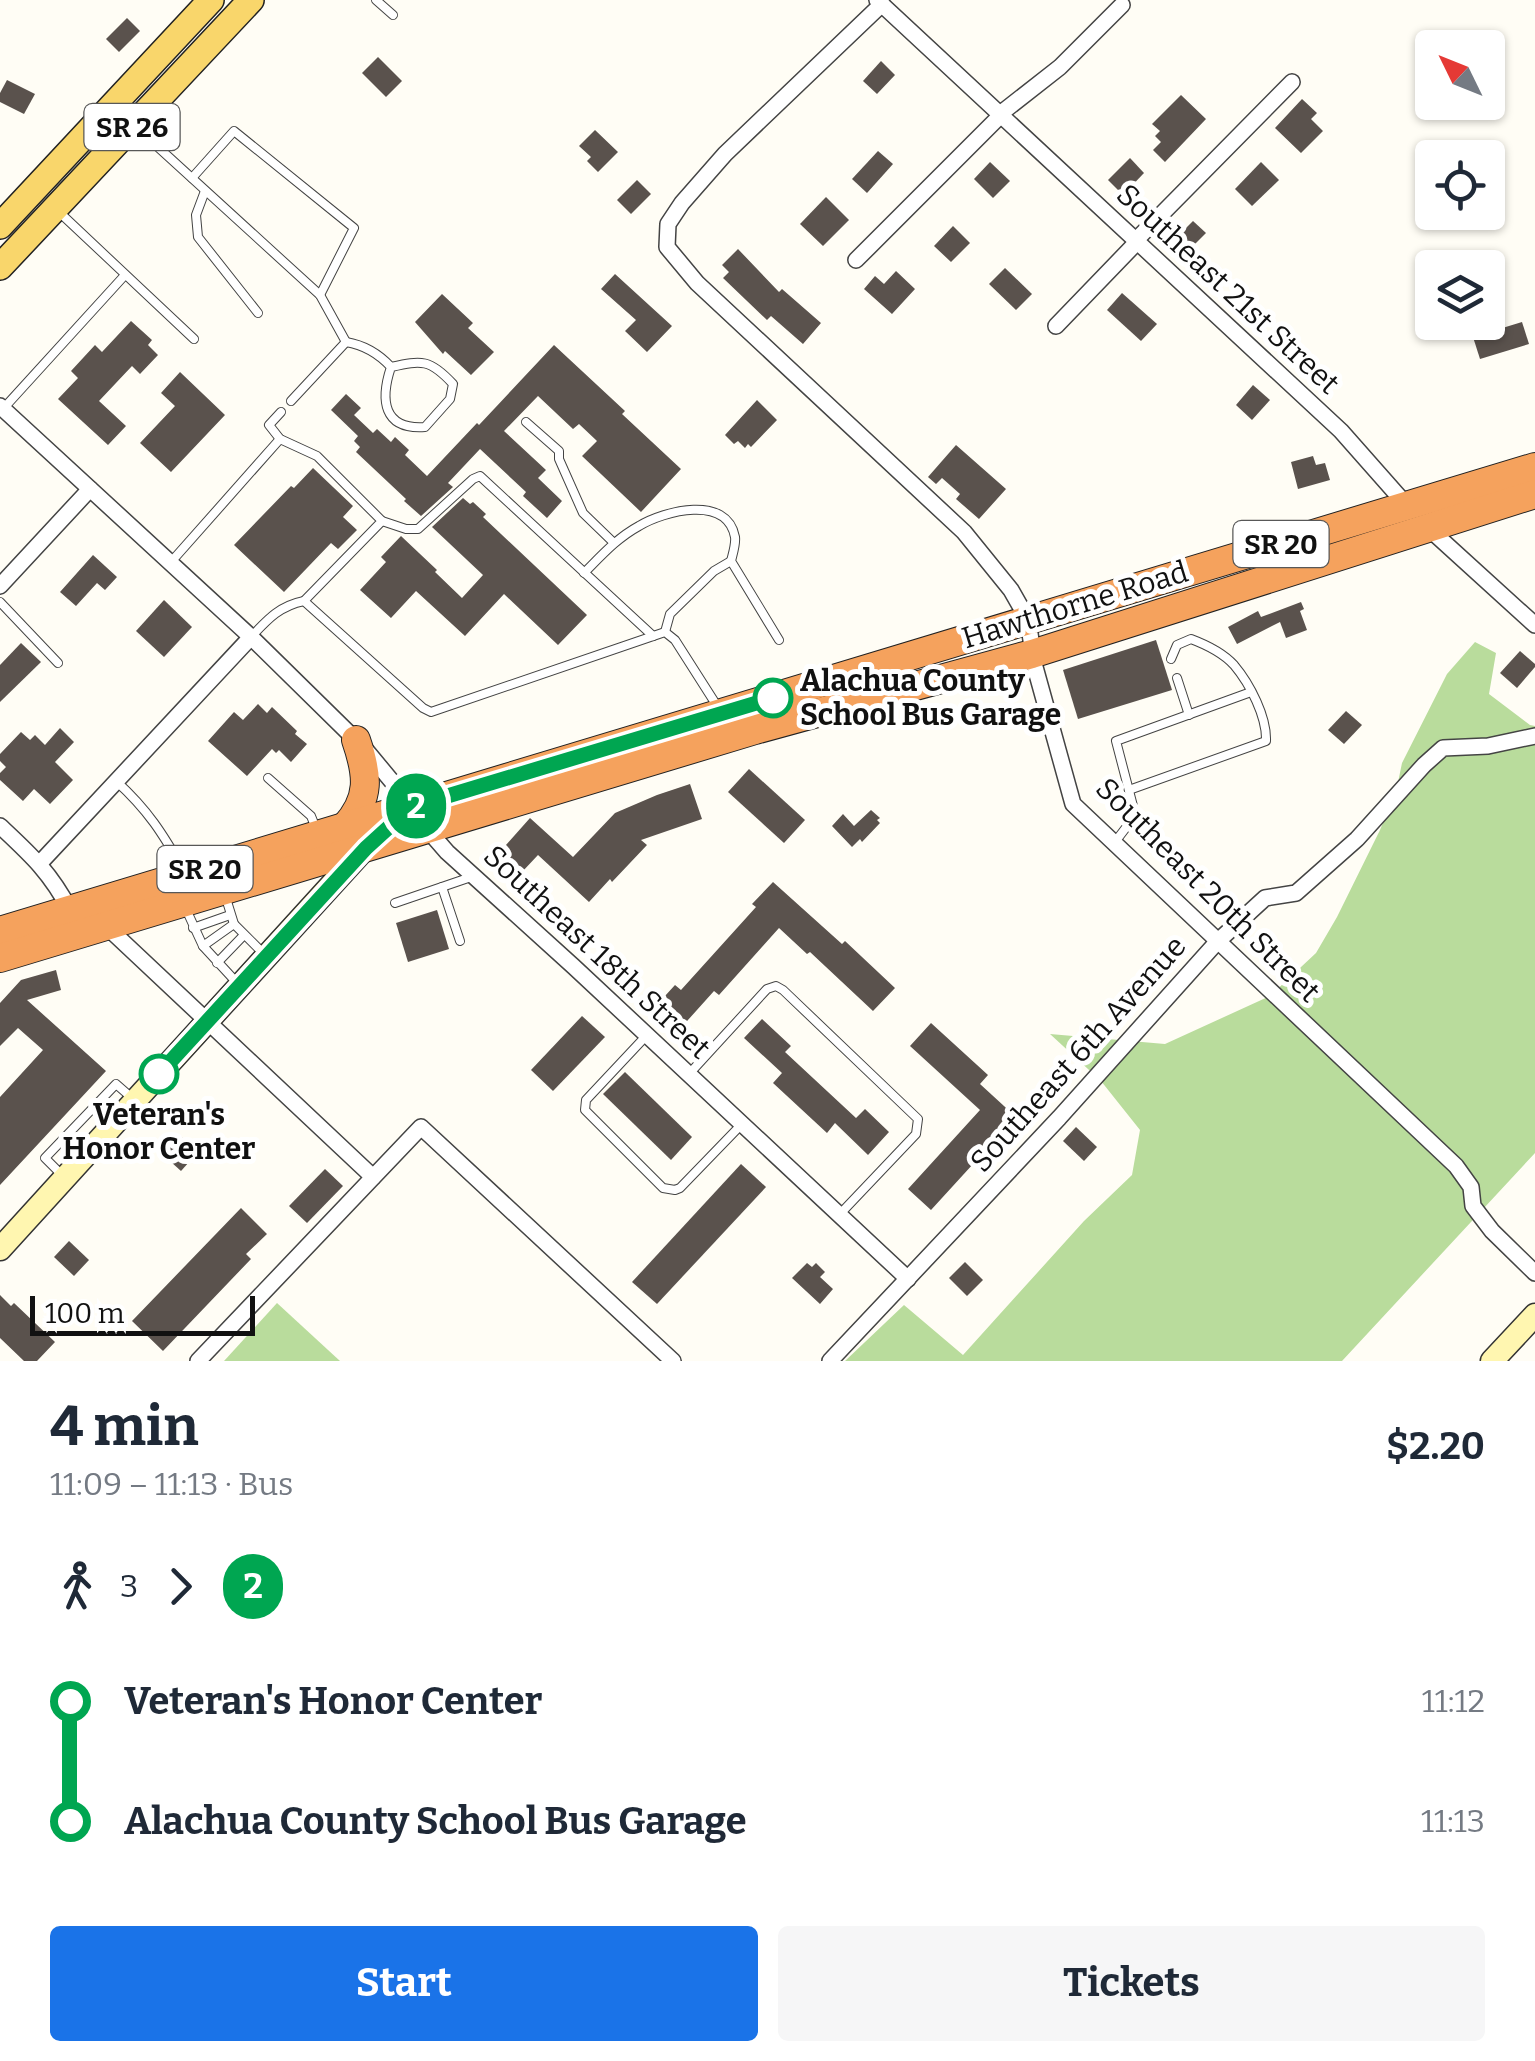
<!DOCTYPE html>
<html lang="en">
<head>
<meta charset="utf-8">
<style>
	:root { --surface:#fff; --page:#f6f6f7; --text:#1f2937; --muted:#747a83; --accent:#1a73e8 }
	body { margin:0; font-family:Bitter,serif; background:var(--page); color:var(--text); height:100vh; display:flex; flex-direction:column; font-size:38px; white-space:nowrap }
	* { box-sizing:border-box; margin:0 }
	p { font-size:32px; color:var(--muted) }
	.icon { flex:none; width:55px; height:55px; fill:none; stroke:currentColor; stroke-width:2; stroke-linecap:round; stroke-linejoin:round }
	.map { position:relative; height:1361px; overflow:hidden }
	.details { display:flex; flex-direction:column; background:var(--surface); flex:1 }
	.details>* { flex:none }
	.badge { padding:0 20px; border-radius:32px; font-size:35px; line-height:65px }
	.needle { width:65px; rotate:313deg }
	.controls { position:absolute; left:1415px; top:30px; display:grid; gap:20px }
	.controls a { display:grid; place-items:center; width:90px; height:90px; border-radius:10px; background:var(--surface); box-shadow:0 2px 8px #0004; font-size:50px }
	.scale { position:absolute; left:30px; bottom:25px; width:225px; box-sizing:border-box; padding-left:10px; border:5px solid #111; border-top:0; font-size:28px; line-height:35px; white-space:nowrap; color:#111; -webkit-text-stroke:8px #fff; paint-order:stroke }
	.map>.badge { position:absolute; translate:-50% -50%; box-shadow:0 0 0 5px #fff }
	.legs { display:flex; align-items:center; gap:15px; height:110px; padding:0 50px; font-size:32px }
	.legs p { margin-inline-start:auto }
	.headline { display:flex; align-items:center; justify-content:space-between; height:170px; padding:0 50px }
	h1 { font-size:55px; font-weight:700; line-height:75px }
	.cta { display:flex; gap:20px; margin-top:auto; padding:20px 50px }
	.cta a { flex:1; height:115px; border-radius:10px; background:var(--accent); color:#fff; font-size:40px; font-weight:700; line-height:115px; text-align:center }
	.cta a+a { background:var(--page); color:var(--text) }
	ul { padding:0 50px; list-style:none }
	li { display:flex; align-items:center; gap:35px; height:120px; font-size:38px }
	li i { display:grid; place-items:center; width:15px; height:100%; margin:0 12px; background:currentColor }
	li i::after { content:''; width:25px; height:25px; margin:-12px; border:8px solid; border-radius:50%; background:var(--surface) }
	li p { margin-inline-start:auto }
	li:first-child i { background:linear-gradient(#0000 50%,currentColor 0) }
	li:last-child i { background:linear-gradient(currentColor 50%,#0000 0) }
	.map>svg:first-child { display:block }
	.forest { fill:#b9dc9c }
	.building { fill:#5a524d }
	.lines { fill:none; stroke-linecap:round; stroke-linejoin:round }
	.lane-casing { stroke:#444; stroke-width:10 }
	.street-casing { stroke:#444; stroke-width:18 }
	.secondary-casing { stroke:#333; stroke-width:25 }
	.primary-casing { stroke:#222; stroke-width:28 }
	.highway-casing { stroke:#222; stroke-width:30 }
	.lane { stroke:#fff; stroke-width:8 }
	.street { stroke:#fff; stroke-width:15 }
	.secondary { stroke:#fff6b0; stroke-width:22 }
	.primary { stroke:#f9d66b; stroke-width:25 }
	.highway { stroke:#f5a25d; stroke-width:28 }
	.line-1-casing { stroke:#fff; stroke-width:22 }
	.line-1 { stroke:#00a651; stroke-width:15 }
	.stop-1-dot { fill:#fff; stroke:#00a651; stroke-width:5 }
	.labels { text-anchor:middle; stroke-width:10; stroke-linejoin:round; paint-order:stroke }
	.shield { fill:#fff; stroke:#585858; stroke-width:2.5 }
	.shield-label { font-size:28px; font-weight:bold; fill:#111 }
	.street-label { font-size:30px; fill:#111; stroke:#fff }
	.stop-label { font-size:30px; font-weight:bold; fill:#111; stroke:#fff; text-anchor:start }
</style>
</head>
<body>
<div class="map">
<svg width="1535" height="1361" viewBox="0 0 1535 1361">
	<rect width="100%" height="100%" fill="#fffdf5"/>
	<g class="forest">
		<polygon points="1475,642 1496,653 1489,694 1530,725 1535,726 1535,1153 1342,1361 845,1361 904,1305 963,1355 1084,1221 1132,1175 1140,1130 1101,1081 1050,1034 1165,1044 1270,996 1316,953 1337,917 1380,830 1396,792 1402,763 1447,674"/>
		<polygon points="277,1303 340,1361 224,1361"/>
	</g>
	<g class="building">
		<polygon points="127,18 140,31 119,52 106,39"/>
		<polygon points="378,57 402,81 386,97 362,73"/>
		<polygon points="881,61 895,75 877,94 863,81"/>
		<polygon points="7,80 35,94 24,114 0,102 0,93"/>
		<polygon points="1181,95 1206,119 1165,162 1153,150 1161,142 1155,136 1160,131 1152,124"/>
		<polygon points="1302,99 1317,113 1311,119 1323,131 1301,153 1275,128"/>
		<polygon points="595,130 618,152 598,172 587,161 591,157 579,146"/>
		<polygon points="878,151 893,164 867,193 852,179"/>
		<polygon points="1130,158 1144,173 1123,195 1108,180"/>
		<polygon points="990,162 1010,181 993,198 974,179"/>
		<polygon points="1261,162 1279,180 1252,206 1235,189"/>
		<polygon points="637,180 651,194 631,214 617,200"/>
		<polygon points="826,197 849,220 823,246 800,224"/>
		<polygon points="1193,221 1206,233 1185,254 1173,241"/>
		<polygon points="953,226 970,243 951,262 934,246"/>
		<polygon points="738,249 779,292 782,289 821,323 803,344 771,316 767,320 723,278 729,272 722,265"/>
		<polygon points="1005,268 1032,294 1016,310 989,284"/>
		<polygon points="896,271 915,289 892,314 864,289 875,276 884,284"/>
		<polygon points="615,274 672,326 647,352 625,331 636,320 601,289"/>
		<polygon points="1122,293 1157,324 1141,341 1107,310"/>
		<polygon points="442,294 473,323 468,328 494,352 471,375 445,351 443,354 415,322"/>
		<polygon points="131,321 152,340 148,345 158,355 140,374 132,366 99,401 126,426 108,445 58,399 78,378 71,371 95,345 102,352"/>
		<polygon points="1522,322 1529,344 1480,359 1473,337"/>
		<polygon points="554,345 625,411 622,414 681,469 641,512 582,456 597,441 579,424 573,429 538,396 504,431 546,470 538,478 562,501 547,518 523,496 526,492 480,449 448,483 453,487 421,516 404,501 406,499 356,452 360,447 354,441 358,436 331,410 346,394 361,408 354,415 373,433 377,429 391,442 395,437 409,450 405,455 427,476 477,423 479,425"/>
		<polygon points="180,372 225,415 171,472 140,443 175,406 161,393"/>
		<polygon points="1253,385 1270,400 1252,420 1236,405"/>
		<polygon points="757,400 777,420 751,447 748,444 745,448 738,441 734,444 725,435"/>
		<polygon points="956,445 1006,489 979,519 956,499 960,494 942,478 936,484 928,477"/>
		<polygon points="1313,456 1316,465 1325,463 1330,480 1298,489 1291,462"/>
		<polygon points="313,468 353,506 343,517 357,530 338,549 331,543 284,592 234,545 291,486 294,488"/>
		<polygon points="463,498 470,504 473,502 486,514 483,517 587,615 558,645 504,594 465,636 416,591 391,618 360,590 386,562 381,557 401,536 437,570 435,572 462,598 483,575 432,527"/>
		<polygon points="93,555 117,577 105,590 97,583 76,606 60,592"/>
		<polygon points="164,600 192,627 164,657 136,631"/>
		<polygon points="1301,602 1304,609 1300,611 1307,630 1286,638 1280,622 1237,644 1228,627 1258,611 1261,617"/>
		<polygon points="1156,640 1172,690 1078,719 1063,670"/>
		<polygon points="21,643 41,662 0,702 0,665"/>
		<polygon points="1520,651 1535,664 1535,667 1517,688 1500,673"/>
		<polygon points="258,704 267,713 272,707 297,731 295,734 307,744 291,762 279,750 276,753 272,749 247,776 208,741 234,712 243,720"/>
		<polygon points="1346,711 1362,725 1344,744 1328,730"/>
		<polygon points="60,728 74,742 55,762 73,780 50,804 34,789 23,801 0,780 0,773 6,767 0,761 0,754 21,732 30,740 35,735 45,745"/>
		<polygon points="749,769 805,820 784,843 728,792"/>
		<polygon points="690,784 702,819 641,840 647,845 612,882 610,879 589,902 538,855 522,872 514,865 512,868 497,855 530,818 573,857 615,813 657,795"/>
		<polygon points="871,810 880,818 877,820 880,823 862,842 860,839 852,847 832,826 843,814 854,826"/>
		<polygon points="773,882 842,944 845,941 895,988 873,1011 810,952 807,954 779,928 719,995 714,991 679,1030 654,1008 675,985 681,990 756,907 752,904"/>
		<polygon points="437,910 449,949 408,962 396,923"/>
		<polygon points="56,970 61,990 27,1000 106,1071 0,1185 0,1097 43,1050 18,1028 0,1046 0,1003 21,980"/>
		<polygon points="582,1016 605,1037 553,1091 531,1070"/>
		<polygon points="762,1019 791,1046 785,1052 856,1118 865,1109 889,1132 868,1155 835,1123 827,1133 773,1083 782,1073 744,1038"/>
		<polygon points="931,1023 988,1075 980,1084 1016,1117 931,1210 908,1189 980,1110 910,1046"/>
		<polygon points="625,1072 692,1137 671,1160 603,1094"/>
		<polygon points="1076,1127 1097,1147 1084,1161 1063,1141"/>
		<polygon points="178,1134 198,1152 181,1171 161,1153"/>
		<polygon points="741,1164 766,1187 657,1304 632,1282"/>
		<polygon points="325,1169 343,1186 307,1223 289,1206"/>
		<polygon points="241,1208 267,1234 246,1254 251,1259 163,1351 132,1321"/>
		<polygon points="69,1241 89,1260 74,1276 54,1257"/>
		<polygon points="965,1262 983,1280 967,1296 949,1278"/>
		<polygon points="807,1263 812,1267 816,1263 825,1272 820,1277 833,1289 820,1304 792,1278"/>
		<polygon points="0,1295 11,1306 14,1303 55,1342 37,1361 24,1361 0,1338"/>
	</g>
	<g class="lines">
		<defs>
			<g id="lane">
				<polyline points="376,0 393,15"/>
				<polyline points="137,128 320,295 346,342 291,401"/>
				<polyline points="192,178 234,131 354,228 320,295"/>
				<polyline points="205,191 196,215 198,237 258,313"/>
				<polyline points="58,211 194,339"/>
				<path d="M346,342C364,345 379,354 391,367C380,400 383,430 425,427L450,399L453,384C430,359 422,360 391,367"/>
				<polyline points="3,409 125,275"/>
				<polyline points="281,412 269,425 280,439 317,456 382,521 304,601"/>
				<polyline points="526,422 559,451 559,459 583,513 614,543"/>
				<polyline points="382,521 406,529 418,529 473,479 480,476 653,636"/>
				<polyline points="171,562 280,439"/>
				<path d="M584,573C602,555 617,538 639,526C664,511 727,494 735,537C736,544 733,553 731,561L779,640"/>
				<polyline points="0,602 58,663"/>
				<polyline points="665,632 670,614 714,571 731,561"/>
				<path d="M251,637C267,620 279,606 304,601L423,708L431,712L665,632L675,640L719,709"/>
				<polyline points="1177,678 1189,715"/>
				<polyline points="268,778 311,816 317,831"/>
				<path d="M116,781C148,810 163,834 184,871"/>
				<path d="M1129,790L1266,741C1267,717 1250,684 1234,665C1223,653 1207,645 1191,639L1177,645L1171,659"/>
				<polyline points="1115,842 1131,821 1133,806 1116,741 1251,692"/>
				<polyline points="442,887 460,941"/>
				<polyline points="225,895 234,924 263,953"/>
				<polyline points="395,903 474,876"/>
				<polyline points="185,907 203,946 239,985"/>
				<polyline points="193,928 230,915"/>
				<polyline points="203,946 234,924"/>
				<polyline points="217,963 244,935"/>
				<polyline points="647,1035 586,1100 585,1110 663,1188 675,1190 680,1188 741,1125"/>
				<polyline points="689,1074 767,989 776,986 783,990 918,1119 916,1134 840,1214"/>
				<polyline points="61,1174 45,1158 116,1084 132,1098"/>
			</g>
			<g id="street">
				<polyline points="877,0 1341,431 1409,508"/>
				<polyline points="882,4 725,154 682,203 668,224 667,247 697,283 964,532 1011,590 1028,620 1035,667 1073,804 1456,1166 1471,1187 1473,1206 1492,1231 1535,1273"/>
				<polyline points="856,260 997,119 1000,114 1060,67 1122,5"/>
				<polyline points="1056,326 1137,242 1139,237 1292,82"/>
				<polyline points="0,406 251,637 365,749 399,790 427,829 447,852 573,966 908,1279"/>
				<polyline points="1425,525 1535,625"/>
				<polyline points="0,586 90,489"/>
				<path d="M0,826C31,855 50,872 70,910"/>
				<polyline points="40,863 251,637"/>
				<polyline points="106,926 373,1177"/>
				<polyline points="198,1361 421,1127 673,1361"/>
				<polyline points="830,1361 1059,1118 1217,942 1265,898 1296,893 1357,839 1424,765 1443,748 1488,746 1535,736"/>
			</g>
			<g id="secondary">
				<polyline points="0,1249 367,846"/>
				<polyline points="1492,1361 1535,1315"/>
			</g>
			<g id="primary">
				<polyline points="0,226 211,0"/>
				<polyline points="0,267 251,0"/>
			</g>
			<g id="highway">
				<path d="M345,827C371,798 368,775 356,740"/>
				<polyline points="0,931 1535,467"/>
				<polyline points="0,958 755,730 1032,654 1535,494"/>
			</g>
		</defs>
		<use href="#lane" class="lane-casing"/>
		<use href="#street" class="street-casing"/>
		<use href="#secondary" class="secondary-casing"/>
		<use href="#primary" class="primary-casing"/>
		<use href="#highway" class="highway-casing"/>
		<use href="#lane" class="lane"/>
		<use href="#street" class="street"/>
		<use href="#secondary" class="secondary"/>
		<use href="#primary" class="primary"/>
		<use href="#highway" class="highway"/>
	</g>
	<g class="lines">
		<defs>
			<polyline id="line-1" points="159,1074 366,848 411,807 773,698"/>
		</defs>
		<use href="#line-1" class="line-1-casing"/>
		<use href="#line-1" class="line-1"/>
	</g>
	<g class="stop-1-dot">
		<circle cx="773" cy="698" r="18"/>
		<circle cx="159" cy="1074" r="18"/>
	</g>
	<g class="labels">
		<g class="shield">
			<rect x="84.5" y="104" width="95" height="46" rx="8"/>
			<rect x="1233.5" y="521" width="95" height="46" rx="8"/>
			<rect x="157.5" y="846" width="95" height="46" rx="8"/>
		</g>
		<g class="shield-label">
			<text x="132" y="137">SR 26</text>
			<text x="1281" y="554">SR 20</text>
			<text x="205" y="879">SR 20</text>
		</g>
		<g class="street-label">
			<text transform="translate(1228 289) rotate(43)" y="10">Southeast 21st Street</text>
			<text transform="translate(1075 605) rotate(-17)" y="10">Hawthorne Road</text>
			<text transform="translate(1208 890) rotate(45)" y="10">Southeast 20th Street</text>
			<text transform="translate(597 952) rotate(43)" y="10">Southeast 18th Street</text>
			<text transform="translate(1078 1054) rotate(-48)" y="10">Southeast 6th Avenue</text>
		</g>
		<g class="stop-label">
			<text x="800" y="691">Alachua County<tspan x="800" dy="34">School Bus Garage</tspan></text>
			<text x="159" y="1125" text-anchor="middle">Veteran's<tspan x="159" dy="34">Honor Center</tspan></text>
		</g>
	</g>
</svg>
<div class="controls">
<a><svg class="needle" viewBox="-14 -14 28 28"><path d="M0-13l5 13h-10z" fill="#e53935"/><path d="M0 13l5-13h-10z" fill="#747a83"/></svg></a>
<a><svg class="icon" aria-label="locate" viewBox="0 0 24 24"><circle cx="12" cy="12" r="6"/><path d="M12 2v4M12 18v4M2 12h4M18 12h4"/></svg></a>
<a><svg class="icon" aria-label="layers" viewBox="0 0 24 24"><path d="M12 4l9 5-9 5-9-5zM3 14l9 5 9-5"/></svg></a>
</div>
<div class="scale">100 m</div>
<b class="badge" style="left:416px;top:806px;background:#00a651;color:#fff">2</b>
</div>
<section class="details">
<div class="headline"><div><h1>4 min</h1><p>11:09 – 11:13 · Bus</p></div><b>$2.20</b></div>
<div class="legs"><svg class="icon" aria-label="walk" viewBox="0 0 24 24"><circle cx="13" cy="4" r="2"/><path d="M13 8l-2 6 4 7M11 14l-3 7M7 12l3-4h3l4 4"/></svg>3<svg class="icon" aria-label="forward" viewBox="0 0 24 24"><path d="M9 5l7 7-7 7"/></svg><b class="badge" style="background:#00a651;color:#fff">2</b></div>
<ul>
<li><i style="color:#00a651"></i><b>Veteran's Honor Center</b><p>11:12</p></li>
<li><i style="color:#00a651"></i><b>Alachua County School Bus Garage</b><p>11:13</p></li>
</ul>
<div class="cta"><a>Start</a><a>Tickets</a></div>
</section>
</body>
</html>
